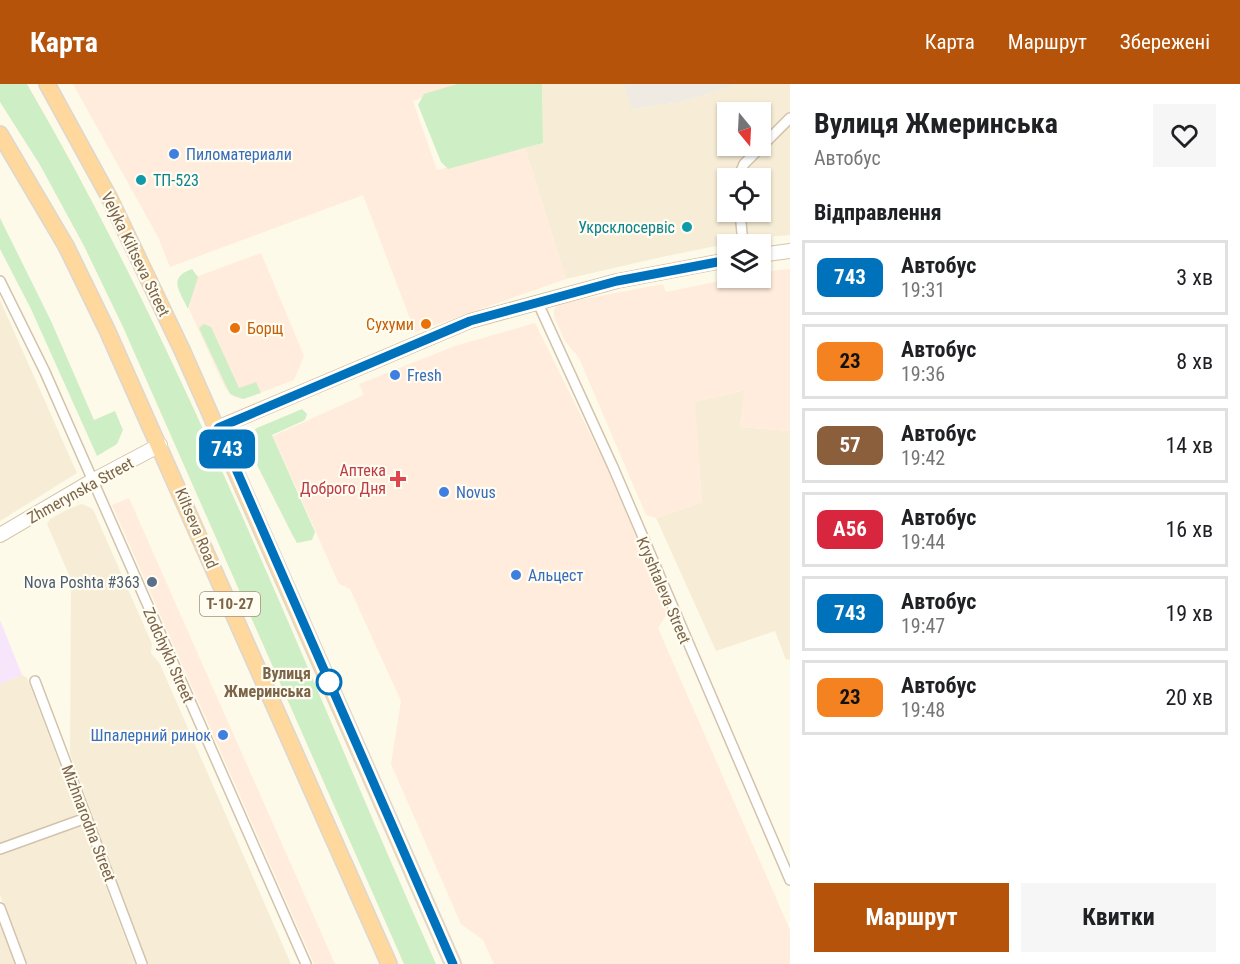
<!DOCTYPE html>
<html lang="uk">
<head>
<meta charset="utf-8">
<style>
	:root { --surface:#fff; --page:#f6f6f6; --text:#202124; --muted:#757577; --line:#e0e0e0; --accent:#b45309 }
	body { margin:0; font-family:"Roboto Condensed",sans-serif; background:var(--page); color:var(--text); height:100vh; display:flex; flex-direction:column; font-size:22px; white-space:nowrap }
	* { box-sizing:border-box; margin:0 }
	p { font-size:20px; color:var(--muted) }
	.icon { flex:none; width:33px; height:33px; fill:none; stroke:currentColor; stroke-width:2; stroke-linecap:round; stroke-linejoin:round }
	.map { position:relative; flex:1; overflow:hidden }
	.panel { display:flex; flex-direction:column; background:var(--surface); width:450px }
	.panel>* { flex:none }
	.badge { padding:0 12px; border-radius:9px; font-size:21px; line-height:39px }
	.needle { width:39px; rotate:162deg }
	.tools { position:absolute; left:717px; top:18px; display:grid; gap:12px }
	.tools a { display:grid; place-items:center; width:54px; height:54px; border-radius:0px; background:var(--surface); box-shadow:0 2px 4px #0004; font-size:30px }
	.map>.badge { position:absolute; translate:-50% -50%; box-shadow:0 0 0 3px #fff }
	h2 { padding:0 24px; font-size:22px; line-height:54px }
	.round { display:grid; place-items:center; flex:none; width:63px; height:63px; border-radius:0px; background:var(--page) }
	.headline { display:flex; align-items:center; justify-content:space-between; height:102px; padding:0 24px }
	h1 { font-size:28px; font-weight:700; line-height:45px }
	.button { display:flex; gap:12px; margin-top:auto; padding:12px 24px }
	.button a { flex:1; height:69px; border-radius:0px; background:var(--accent); color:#fff; font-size:24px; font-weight:700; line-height:69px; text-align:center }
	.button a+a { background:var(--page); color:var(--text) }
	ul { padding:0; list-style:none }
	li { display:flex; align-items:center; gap:18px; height:75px; margin:0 12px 9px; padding:0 12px; border:3px solid var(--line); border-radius:0px }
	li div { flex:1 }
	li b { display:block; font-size:22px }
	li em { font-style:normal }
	li .badge { min-width:66px; font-weight:700; text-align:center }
	header { display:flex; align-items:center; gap:36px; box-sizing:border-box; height:84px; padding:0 30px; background:var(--accent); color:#fff }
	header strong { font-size:28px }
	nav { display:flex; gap:33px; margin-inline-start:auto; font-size:21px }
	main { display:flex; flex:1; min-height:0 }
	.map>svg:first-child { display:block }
	.residential { fill:#f7edd6; fill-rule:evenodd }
	.commercial { fill:#ffecdc }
	.industrial { fill:#efeae2 }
	.education { fill:#f7e5fb }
	.green { fill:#ceeec5 }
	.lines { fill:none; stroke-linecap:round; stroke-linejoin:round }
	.minor-casing { stroke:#d3c3ac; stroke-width:12 }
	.secondary-casing { stroke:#d6c5aa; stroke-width:16 }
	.trunk-casing { stroke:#ddd7d0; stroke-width:18 }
	.minor { stroke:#fff; stroke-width:9 }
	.secondary { stroke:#fff; stroke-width:14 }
	.trunk { stroke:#fed89d; stroke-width:15 }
	.line-casing { stroke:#fff; stroke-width:14 }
	.line { stroke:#0072bc; stroke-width:9 }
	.shop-dot { fill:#3f7fe0; stroke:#fffcf1; stroke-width:2 }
	.culture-dot { fill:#0f9aa8; stroke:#fffcf1; stroke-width:2 }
	.food-dot { fill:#e8710a; stroke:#fffcf1; stroke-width:2 }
	.health-dot { fill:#e0444e; stroke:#fffcf1; stroke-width:2 }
	.service-dot { fill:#5c6f8a; stroke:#fffcf1; stroke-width:2 }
	.stop-dot { fill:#fff; stroke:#0072bc; stroke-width:3 }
	.labels { text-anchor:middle; stroke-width:4.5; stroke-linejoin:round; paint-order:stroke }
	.shield { fill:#fffcf1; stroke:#a3927b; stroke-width:1.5 }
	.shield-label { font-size:15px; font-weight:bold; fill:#7c6449 }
	.shop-label { font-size:16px; fill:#366cbe; stroke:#fffcf1; text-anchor:start }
	.culture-label { font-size:16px; fill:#0d838f; stroke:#fffcf1; text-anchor:start }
	.street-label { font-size:16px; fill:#7c6449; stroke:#fffcf1 }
	.food-label { font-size:16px; fill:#c56008; stroke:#fffcf1; text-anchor:end }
	.health-label { font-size:16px; fill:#be3a42; stroke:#fffcf1; text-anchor:end }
	.service-label { font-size:16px; fill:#4e5e75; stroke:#fffcf1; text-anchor:end }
	.stop-label { font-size:16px; font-weight:bold; fill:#7c6449; stroke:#fffcf1; text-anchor:end }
</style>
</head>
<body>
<header>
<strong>Карта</strong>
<nav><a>Карта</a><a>Маршрут</a><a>Збережені</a></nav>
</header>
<main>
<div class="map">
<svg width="790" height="880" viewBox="0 0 790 880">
	<rect width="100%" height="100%" fill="#fefae9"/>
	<g class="residential">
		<path d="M542,0H624L633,25L682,18L738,0H790V151L756,154L662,173L566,195L525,64L543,59ZM728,28H760V62H728ZM728,94H760V128H728Z"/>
		<polygon points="0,216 77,389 0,437"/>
		<polygon points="745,306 740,343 790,347 790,575 786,576 775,547 716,567 656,434 702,418 694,318"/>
		<polygon points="82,420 93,425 152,560 151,569 160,580 291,880 147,880 70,670 71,496 47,440 50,435 70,424"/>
		<polygon points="22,591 27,594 135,880 25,880 0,811 0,600"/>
		<polygon points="0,836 16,880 0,880"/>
	</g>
	<g class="commercial">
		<polygon points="73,0 456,0 413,17 437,86 525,64 566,195 415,248 363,111 170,183 158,153"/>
		<polygon points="261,169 304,272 294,296 243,315 234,313 225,304 189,225 196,193"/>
		<polygon points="790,185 790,347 740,343 744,306 695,318 702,418 656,434 646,431 579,274 565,257 554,233 554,226 557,220 663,200 666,208 734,194 760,194 761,188"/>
		<polygon points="535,239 607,384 668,528 658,544 790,846 790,880 494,880 483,856 461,840 391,680 401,617 350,505 339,500 273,352 364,311 359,300 455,262"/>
		<polygon points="129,414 335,880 314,880 112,421"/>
	</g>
	<polygon class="industrial" points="624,0 738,0 682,18 632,25"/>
	<polygon class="education" points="0,536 22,591 0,600"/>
	<g class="green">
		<path d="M0,0H27C190,280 304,585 436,880H404L123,243L84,162L40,81L0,18Z"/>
		<polygon points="457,0 542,0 543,59 448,85 441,78 418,21 424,10"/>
		<polygon points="0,134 51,237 94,336 115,327 123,346 117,360 97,372 31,225 0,165"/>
		<path d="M192,185L198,193L188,225C180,207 167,194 192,185Z"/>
		<polygon points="204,240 211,243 239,304 256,298 261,309 243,315 230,310 199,244"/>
		<path d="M302,325L307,330L305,336L272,351L315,448L312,456L297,459L293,452L252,371C248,360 247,351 257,344Z"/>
	</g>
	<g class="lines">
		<defs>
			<g id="minor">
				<polyline points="738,94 744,80 790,34"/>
				<polyline points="740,128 743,160"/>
				<polyline points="0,197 45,288 306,880"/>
				<polyline points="537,217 613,383 790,796"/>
				<polyline points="35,597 142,880"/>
				<polyline points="0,765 86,734"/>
				<polyline points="0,824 21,880"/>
			</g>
			<g id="secondary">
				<polyline points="760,171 790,167"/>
				<polyline points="217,344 470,237 617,197 728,176"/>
				<polyline points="0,451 92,397 160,361"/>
			</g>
			<g id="trunk">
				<polyline points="47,0 109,113 182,266 453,880"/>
				<polyline points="0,50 66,162 107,246 389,880"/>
			</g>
		</defs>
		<use href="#minor" class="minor-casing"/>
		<use href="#secondary" class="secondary-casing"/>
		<use href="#trunk" class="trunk-casing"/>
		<use href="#minor" class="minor"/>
		<use href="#secondary" class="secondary"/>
		<use href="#trunk" class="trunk"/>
	</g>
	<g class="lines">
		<defs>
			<polyline id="line" points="453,880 218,344 470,237 617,197 728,176"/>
		</defs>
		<use href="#line" class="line-casing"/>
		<use href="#line" class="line"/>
	</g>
	<g class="shop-dot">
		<circle cx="174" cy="70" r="6"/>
		<circle cx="395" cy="291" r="6"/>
		<circle cx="444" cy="408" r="6"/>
		<circle cx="516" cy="491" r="6"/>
		<circle cx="223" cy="651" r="6"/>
	</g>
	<g class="culture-dot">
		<circle cx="141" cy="96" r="6"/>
		<circle cx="687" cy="143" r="6"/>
	</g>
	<g class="food-dot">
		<circle cx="426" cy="240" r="6"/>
		<circle cx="235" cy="244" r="6"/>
	</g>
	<path class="health-dot" d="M395 386h6v6h6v6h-6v6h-6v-6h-6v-6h6z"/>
	<circle class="service-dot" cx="152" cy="498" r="6"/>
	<circle class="stop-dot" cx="329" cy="598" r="12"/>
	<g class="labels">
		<rect class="shield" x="200" y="508" width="60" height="24" rx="4.5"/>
		<g class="shield-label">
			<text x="230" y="525">Т-10-27</text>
		</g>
		<g class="shop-label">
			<text x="186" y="76">Пиломатериали</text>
			<text x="407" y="297">Fresh</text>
			<text x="456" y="414">Novus</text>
			<text x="528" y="497">Альцест</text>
			<text x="211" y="657" text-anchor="end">Шпалерний ринок</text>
		</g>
		<g class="culture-label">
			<text x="153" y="102">ТП-523</text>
			<text x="675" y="149" text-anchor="end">Укрсклосервіс</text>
		</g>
		<g class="street-label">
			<text transform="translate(136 170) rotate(64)" y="6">Velyka Kiltseva Street</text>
			<text transform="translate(80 406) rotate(-29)" y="6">Zhmerynska Street</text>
			<text transform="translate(197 444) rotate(67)" y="6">Kiltseva Road</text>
			<text transform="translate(664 506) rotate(67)" y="6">Kryshtaleva Street</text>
			<text transform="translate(169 571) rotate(66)" y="6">Zodchykh Street</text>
			<text transform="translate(89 739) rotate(69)" y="6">Mizhnarodna Street</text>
		</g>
		<g class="food-label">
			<text x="414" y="246">Сухуми</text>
			<text x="247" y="250" text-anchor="start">Борщ</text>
		</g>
		<g class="health-label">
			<text x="386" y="392">Аптека<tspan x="386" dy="18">Доброго Дня</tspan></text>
		</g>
		<g class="service-label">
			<text x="140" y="504">Nova Poshta #363</text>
		</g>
		<g class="stop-label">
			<text x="311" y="595">Вулиця<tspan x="311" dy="18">Жмеринська</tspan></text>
		</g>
	</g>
</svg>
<div class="tools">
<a><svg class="needle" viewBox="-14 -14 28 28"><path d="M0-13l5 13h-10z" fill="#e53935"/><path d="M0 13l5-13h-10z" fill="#757577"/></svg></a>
<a><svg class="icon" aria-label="locate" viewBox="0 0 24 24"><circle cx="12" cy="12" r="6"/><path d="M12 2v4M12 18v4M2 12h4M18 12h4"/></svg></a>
<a><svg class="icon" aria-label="layers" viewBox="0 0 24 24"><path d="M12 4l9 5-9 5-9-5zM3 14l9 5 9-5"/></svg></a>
</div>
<b class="badge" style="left:227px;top:365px;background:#0072bc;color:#fff">743</b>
</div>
<section class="panel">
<div class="headline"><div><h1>Вулиця Жмеринська</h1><p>Автобус</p></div><a class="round"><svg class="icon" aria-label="heart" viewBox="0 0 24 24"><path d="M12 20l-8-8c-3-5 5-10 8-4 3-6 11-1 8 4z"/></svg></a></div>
<h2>Відправлення</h2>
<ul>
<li><span class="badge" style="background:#0072bc;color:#fff">743</span><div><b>Автобус</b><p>19:31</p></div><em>3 хв</em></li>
<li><span class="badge" style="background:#f58220;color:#111">23</span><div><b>Автобус</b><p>19:36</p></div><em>8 хв</em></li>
<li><span class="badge" style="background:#8b5e3c;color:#fff">57</span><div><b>Автобус</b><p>19:42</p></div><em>14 хв</em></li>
<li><span class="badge" style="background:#d7263d;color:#fff">A56</span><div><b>Автобус</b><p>19:44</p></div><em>16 хв</em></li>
<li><span class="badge" style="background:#0072bc;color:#fff">743</span><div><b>Автобус</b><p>19:47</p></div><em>19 хв</em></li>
<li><span class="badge" style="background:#f58220;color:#111">23</span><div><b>Автобус</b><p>19:48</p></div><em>20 хв</em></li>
</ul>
<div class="button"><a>Маршрут</a><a>Квитки</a></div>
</section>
</main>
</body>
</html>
